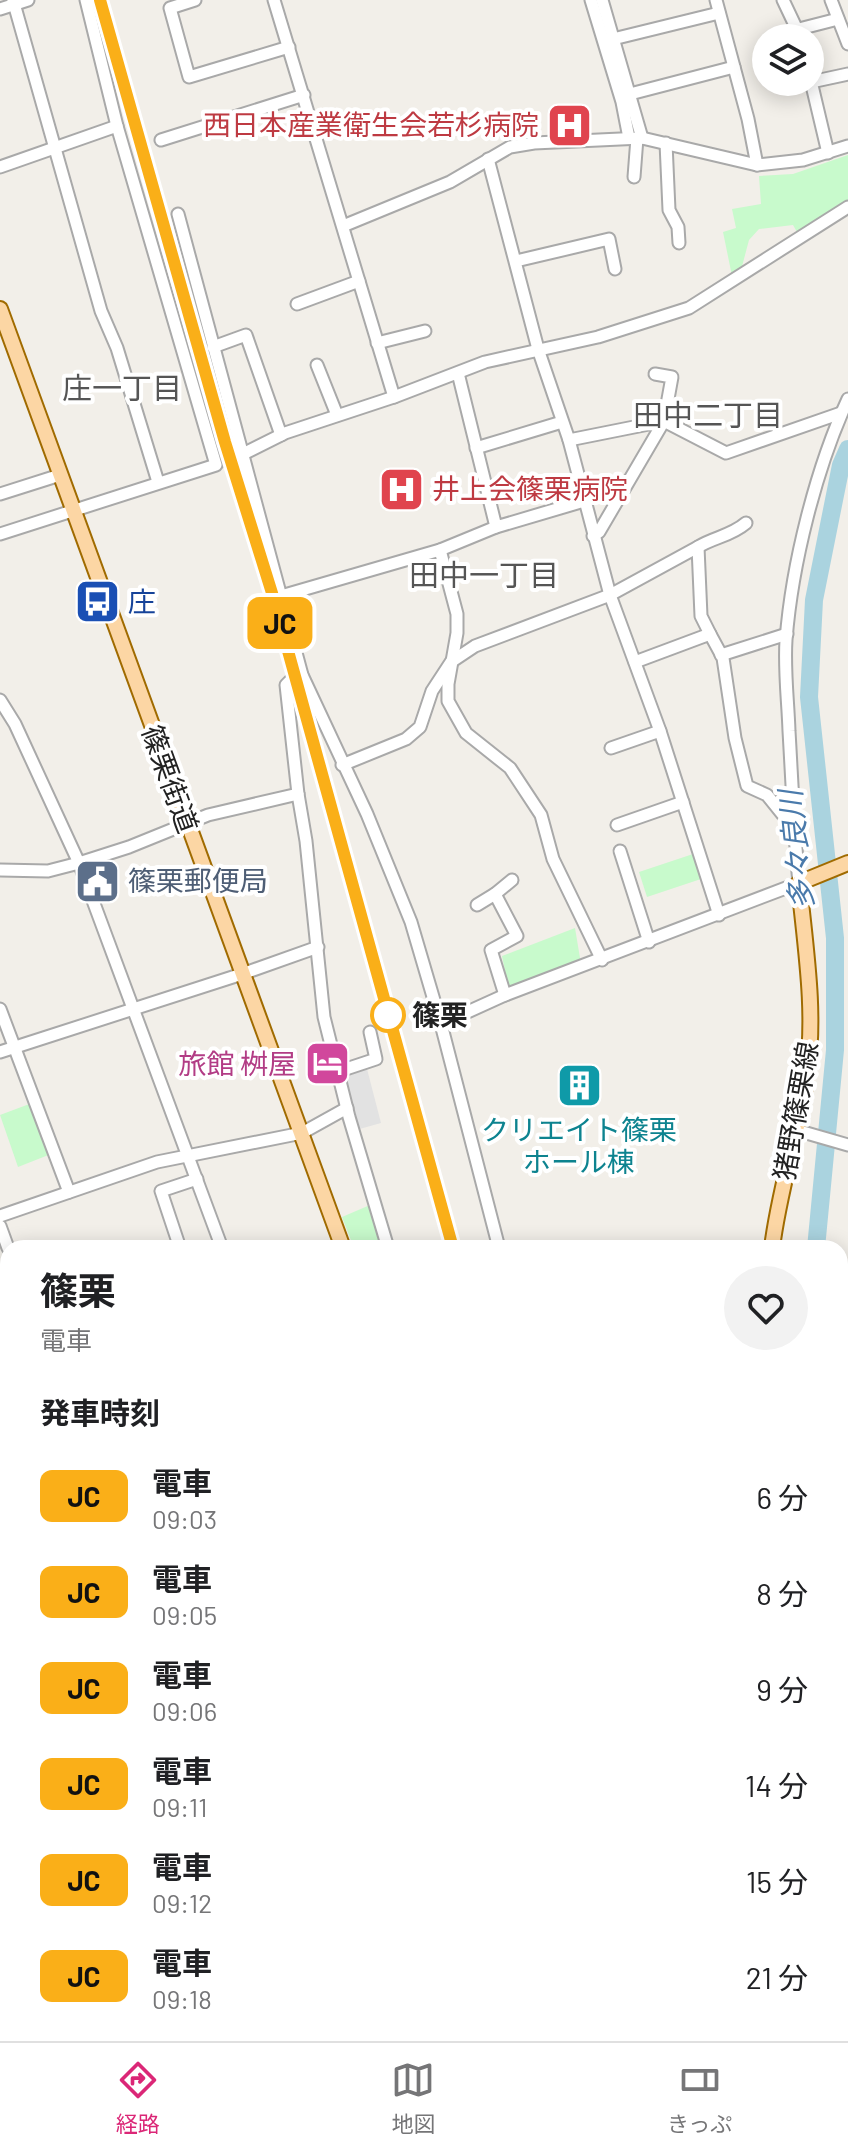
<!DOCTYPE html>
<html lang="ja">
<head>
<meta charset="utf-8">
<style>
	:root { --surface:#fff; --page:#f2f2f2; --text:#202124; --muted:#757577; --line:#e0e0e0; --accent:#db2777 }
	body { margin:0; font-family:Barlow,"Noto Sans JP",sans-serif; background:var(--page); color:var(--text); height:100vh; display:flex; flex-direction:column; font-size:30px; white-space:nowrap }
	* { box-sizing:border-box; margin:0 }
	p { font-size:26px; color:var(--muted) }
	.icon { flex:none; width:44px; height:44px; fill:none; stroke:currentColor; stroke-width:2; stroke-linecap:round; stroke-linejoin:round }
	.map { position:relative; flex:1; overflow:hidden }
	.side { position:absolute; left:0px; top:1240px; width:848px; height:802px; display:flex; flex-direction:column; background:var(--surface); border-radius:24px 24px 0 0; box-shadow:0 4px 20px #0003 }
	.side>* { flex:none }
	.badge { padding:0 16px; border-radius:12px; font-size:28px; line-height:52px }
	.controls { position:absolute; left:752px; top:24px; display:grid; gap:16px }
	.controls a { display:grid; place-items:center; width:72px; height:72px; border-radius:50%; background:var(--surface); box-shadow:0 4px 20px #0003; font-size:40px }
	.map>.badge { position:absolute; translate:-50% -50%; box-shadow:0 0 0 4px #fff }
	h2 { padding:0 40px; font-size:30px; line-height:72px }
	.round { display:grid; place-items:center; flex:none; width:84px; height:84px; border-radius:42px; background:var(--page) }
	.summary { display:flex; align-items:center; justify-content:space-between; height:136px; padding:0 40px }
	h1 { font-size:38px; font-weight:700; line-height:60px }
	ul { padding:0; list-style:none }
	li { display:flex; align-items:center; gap:24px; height:96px; padding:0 40px }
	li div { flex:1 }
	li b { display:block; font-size:30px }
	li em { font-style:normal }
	li .badge { min-width:88px; font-weight:700; text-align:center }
	.tab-bar { display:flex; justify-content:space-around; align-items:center; height:112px; border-top:2px solid var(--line); background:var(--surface); font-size:22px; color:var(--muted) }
	.tab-bar a { display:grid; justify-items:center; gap:4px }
	.tab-bar .active { color:var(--accent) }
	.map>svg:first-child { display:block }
	.forest { fill:#add19e }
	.park { fill:#c8facc }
	.parking { fill:#e2e2e2 }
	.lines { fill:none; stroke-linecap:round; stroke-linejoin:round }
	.stream { stroke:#aad3df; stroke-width:3 }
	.river { stroke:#aad3df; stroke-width:18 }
	.minor-tunnel { stroke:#c8c6c1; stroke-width:11; stroke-dasharray:11 5.5; stroke-linecap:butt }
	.minor-casing { stroke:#a9a9a9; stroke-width:15 }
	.major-casing { stroke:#a06b00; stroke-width:18 }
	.minor { stroke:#fff; stroke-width:11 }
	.major { stroke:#fcd6a4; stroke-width:14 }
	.rail { stroke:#707070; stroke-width:3; stroke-dasharray:16 16; stroke-linecap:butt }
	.line-casing { stroke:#fff; stroke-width:18 }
	.line { stroke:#faaf18; stroke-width:12 }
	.stop-dot { fill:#fff; stroke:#faaf18; stroke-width:4 }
	.labels { text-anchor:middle; stroke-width:8; stroke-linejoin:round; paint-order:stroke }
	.health-label { font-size:28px; fill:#be3a42; stroke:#fff; text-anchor:end }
	.transit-label { font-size:28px; fill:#164399; stroke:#fff; text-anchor:start }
	.street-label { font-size:28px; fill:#222; stroke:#fff }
	.service-label { font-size:28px; fill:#4e5e75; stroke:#fff; text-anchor:start }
	.stop-label { font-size:28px; font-weight:bold; fill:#222; stroke:#fff; text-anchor:start }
	.hotel-label { font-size:28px; fill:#b23c85; stroke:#fff; text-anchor:end }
	.culture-label { font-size:28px; fill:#0d838f; stroke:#fff }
	.neighbourhood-label { font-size:30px; fill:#555; stroke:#fff }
	.water-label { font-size:30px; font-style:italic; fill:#4a7aab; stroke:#fff }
</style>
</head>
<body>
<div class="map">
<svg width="848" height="2041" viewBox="0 0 848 2041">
	<rect width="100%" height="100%" fill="#f2efe9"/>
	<polygon class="forest" points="0,1920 8,1920 8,2015 0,2009"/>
	<g class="park">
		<polygon points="848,155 848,202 797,232 793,225 759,229 749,240 740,274 732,276 723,232 736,228 732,209 761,204 759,176 793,174"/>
		<polygon points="696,853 704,878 647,897 639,872"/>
		<polygon points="575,928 581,964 509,991 502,956"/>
		<polygon points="32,1103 51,1154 18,1167 0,1115"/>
		<polygon points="370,1205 383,1248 354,1248 342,1217"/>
	</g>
	<polygon class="parking" points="366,1065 381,1123 356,1130 340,1072"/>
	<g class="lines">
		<polyline class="stream" points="811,2035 815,2041"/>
		<g class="river">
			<polyline points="816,1248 835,1050 835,938 809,697 814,600 841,465 848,449"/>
			<polyline points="840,1671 848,1725"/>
			<polyline points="840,1961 848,1927"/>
			<polyline points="800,2041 811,2034"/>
		</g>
		<polyline class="minor-tunnel" points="216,465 241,455"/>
		<defs>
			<g id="minor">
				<polyline points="13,0 101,311 117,348 158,482"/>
				<polyline points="195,0 170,8 189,77 289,47"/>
				<polyline points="274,0 394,397"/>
				<polyline points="591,0 622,102 629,138"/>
				<polyline points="602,0 642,138"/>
				<polyline points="716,0 748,119 757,165"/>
				<polyline points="783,0 801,38"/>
				<polyline points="831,0 848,44"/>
				<polyline points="0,9 28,0"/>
				<polyline points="799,29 838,19"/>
				<polyline points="613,39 719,13"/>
				<polyline points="810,77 828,153"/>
				<polyline points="811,82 848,74"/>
				<polyline points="630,94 734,67"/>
				<polyline points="161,140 304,95"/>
				<polyline points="666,143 669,210 678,227 679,243"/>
				<polyline points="488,159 538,349 569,440 610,595 660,731 719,915"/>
				<polyline points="0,167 117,126"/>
				<polyline points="634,177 637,138"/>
				<polyline points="178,214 302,675 367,814 411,922 441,1024 499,1248"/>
				<polyline points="343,226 450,182 510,147 534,143 642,138 757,165 803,160 848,146"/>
				<polyline points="516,261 609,239 615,269"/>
				<polyline points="297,304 359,281"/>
				<polyline points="377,343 425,331"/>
				<polyline points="213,347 246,335 281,435"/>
				<polyline points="317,365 337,415"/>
				<polyline points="458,373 496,527 584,501"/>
				<polyline points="569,440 664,421 672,377 655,374"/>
				<polyline points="476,448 562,422"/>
				<polyline points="241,455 285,433 394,397 485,362 598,337 689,308 848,207"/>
				<polyline points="0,494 60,475"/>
				<polyline points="0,534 216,465 117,126 86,0"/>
				<polyline points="593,536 599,532 664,421 726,453 841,413"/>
				<path d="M698,547C714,537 731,536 746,523"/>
				<polyline points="440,550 457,614 457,633 448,684 448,701 466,733 510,768 541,815 553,859 602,960"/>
				<polyline points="281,596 440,550 496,527"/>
				<polyline points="721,655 787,634"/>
				<polyline points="635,662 710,634 723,658 735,738 747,786 767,795 792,826"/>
				<polyline points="302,675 295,676 286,685 298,794 306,841 324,1017 349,1117 388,1248"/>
				<polyline points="0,700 15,724 79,863 222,1248"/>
				<polyline points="611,748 660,731"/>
				<polyline points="342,765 406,739 420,727 432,691 451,662 475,646 610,595 698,547 701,616 710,634"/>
				<polyline points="617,825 683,802"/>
				<polyline points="620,851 649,942"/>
				<polyline points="0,870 48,871 79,863 129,847 208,815 298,794"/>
				<polyline points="477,905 495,894"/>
				<polyline points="505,995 491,950 517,936 495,894 512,880"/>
				<polyline points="0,1009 69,1192"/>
				<path d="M441,1024L505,995L799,883C794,833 792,782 789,731C788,701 784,670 786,640C792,564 816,468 848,399"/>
				<polyline points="0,1052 242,974 318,947"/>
				<polyline points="337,1072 376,1059 370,1032"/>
				<polyline points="796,1130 848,1145"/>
				<polyline points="0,1216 157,1162 302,1133 347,1108"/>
				<polyline points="0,1226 8,1248"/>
				<polyline points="180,1248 161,1191 197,1179"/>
				<polyline points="0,1415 8,1413"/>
				<polyline points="0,1560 3,1551 8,1549"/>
				<polyline points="0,1627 8,1624"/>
				<polyline points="840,1656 848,1655"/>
				<polyline points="0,1731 8,1730"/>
				<polyline points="0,1817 8,1830"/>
				<polyline points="840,1867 848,1868"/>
				<polyline points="265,2034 266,2041"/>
				<polyline points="433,2034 434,2041"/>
				<polyline points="668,2034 670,2041"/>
			</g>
			<g id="major">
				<polyline points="0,309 343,1248"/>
				<path d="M772,1248C779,1189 799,1132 807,1073C816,1010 805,946 799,883L848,863"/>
				<polyline points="578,2041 579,2034"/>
			</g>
		</defs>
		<use href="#minor" class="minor-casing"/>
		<use href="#major" class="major-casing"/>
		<use href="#minor" class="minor"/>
		<use href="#major" class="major"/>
		<g class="rail">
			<path d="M100,0C142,146 182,292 224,438C256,549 293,658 315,772L447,1248"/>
			<polyline points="658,2034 659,2041"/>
		</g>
	</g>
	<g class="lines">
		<defs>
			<polyline id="line" points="100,0 225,442 272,593 453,1248"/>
		</defs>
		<use href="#line" class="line-casing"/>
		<use href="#line" class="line"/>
	</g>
	<defs>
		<symbol id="hospital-square" viewBox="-11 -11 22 22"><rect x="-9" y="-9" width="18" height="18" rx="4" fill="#e0444e" stroke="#fff"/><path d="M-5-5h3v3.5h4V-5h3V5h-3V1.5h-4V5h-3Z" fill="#fff"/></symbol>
		<symbol id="bus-square" viewBox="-11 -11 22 22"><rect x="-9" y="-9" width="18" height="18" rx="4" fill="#1a4fb4" stroke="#fff"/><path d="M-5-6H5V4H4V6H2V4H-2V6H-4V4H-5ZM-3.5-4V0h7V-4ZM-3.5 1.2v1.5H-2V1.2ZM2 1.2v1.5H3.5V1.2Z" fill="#fff"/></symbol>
		<symbol id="civic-square" viewBox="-11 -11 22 22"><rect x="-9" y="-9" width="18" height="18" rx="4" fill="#5c6f8a" stroke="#fff"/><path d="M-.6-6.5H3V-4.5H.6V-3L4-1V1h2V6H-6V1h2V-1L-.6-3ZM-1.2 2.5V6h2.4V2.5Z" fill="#fff"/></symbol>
		<symbol id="hotel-square" viewBox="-11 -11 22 22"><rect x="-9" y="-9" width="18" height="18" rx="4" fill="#d1479c" stroke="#fff"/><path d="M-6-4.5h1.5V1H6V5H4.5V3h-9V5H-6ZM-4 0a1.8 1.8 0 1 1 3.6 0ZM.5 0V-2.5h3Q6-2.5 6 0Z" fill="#fff"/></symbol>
		<symbol id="building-square" viewBox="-11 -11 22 22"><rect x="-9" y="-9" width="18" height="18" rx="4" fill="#0f9aa8" stroke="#fff"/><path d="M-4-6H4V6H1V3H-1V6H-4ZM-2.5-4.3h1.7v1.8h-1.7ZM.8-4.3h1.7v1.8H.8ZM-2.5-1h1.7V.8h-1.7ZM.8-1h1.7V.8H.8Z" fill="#fff"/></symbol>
	</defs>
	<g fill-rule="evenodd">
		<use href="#hospital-square" x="544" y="100" width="51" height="51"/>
		<use href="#hospital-square" x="376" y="464" width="51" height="51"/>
		<use href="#bus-square" x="72" y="576" width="51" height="51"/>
		<use href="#civic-square" x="72" y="856" width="51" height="51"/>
		<use href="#hotel-square" x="302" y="1038" width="51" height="51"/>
		<use href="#building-square" x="554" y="1060" width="51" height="51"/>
	</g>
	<circle class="stop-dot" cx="388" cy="1015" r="16"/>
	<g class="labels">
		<g class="health-label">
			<text x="539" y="135">西日本産業衛生会若杉病院</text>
			<text x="432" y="499" text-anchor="start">井上会篠栗病院</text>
		</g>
		<g class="transit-label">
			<text x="128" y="612">庄</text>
		</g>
		<g class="street-label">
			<text transform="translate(170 779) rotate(70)" y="10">篠栗街道</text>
			<text transform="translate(796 1111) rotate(-80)" y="10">猪野篠栗線</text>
		</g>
		<g class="service-label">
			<text x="128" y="891">篠栗郵便局</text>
		</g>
		<g class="stop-label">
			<text x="412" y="1025">篠栗</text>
		</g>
		<g class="hotel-label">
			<text x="296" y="1074">旅館 桝屋</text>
		</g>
		<g class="culture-label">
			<text x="579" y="1140">クリエイト篠栗<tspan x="579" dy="32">ホール棟</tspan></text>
		</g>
		<g class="neighbourhood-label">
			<text x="122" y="399">庄一丁目</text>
			<text x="708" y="426">田中二丁目</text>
			<text x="484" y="586">田中一丁目</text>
		</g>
		<g class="water-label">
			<text transform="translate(797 850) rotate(-96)" y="10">多々良川</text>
		</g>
	</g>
</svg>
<div class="controls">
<a><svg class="icon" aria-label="layers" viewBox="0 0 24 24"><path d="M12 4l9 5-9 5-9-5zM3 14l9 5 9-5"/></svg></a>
</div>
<b class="badge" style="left:280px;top:623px;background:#faaf18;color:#111">JC</b>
<section class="side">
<div class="summary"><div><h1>篠栗</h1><p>電車</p></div><a class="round"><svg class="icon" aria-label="heart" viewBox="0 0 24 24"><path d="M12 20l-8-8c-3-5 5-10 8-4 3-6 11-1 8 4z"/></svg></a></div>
<h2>発車時刻</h2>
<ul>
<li><span class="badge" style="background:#faaf18;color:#111">JC</span><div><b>電車</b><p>09:03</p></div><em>6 分</em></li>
<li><span class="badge" style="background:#faaf18;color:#111">JC</span><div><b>電車</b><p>09:05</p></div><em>8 分</em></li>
<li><span class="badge" style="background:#faaf18;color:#111">JC</span><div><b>電車</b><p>09:06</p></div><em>9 分</em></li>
<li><span class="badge" style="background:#faaf18;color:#111">JC</span><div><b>電車</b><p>09:11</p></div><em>14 分</em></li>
<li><span class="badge" style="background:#faaf18;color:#111">JC</span><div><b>電車</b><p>09:12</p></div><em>15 分</em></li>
<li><span class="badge" style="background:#faaf18;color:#111">JC</span><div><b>電車</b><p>09:18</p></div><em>21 分</em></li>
</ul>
</section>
</div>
<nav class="tab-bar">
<a class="active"><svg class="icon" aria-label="directions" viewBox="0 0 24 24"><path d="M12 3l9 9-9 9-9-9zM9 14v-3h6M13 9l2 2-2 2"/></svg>経路</a>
<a><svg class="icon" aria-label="map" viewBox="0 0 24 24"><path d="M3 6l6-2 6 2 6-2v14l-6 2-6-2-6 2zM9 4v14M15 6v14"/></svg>地図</a>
<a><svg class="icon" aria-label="tickets" viewBox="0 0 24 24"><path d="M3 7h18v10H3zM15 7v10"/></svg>きっぷ</a>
</nav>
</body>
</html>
